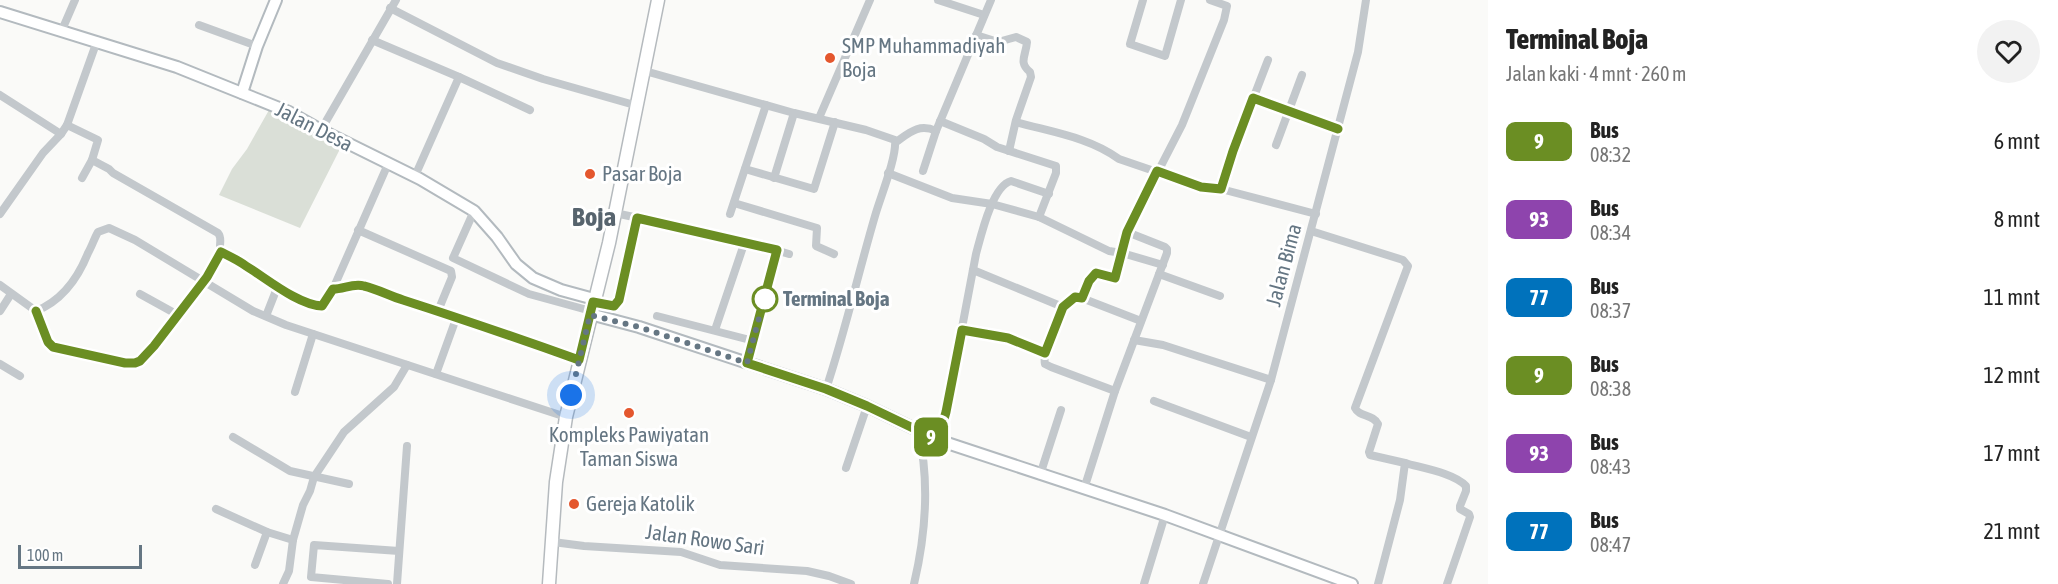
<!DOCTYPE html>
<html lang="id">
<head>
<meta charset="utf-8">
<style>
	:root { --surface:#fff; --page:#f2f2f2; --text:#222; --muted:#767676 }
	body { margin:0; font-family:"Asap Condensed",sans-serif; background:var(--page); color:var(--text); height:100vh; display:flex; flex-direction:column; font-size:22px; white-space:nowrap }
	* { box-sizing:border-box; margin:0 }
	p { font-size:20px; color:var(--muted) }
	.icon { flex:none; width:33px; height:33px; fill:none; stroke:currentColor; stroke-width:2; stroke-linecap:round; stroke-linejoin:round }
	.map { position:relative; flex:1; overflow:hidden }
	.side { display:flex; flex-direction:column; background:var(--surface); width:570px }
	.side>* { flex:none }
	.badge { padding:0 12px; border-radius:9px; font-size:21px; line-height:39px }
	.scale { position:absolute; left:18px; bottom:15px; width:124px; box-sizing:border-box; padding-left:6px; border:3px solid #657683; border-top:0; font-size:16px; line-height:21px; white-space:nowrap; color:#657683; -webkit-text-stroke:4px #fff; paint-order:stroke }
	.you { position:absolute; width:30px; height:30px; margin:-15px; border:4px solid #fff; border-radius:50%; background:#1a73e8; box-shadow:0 0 0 9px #1a73e833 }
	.map>.badge { position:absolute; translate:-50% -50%; box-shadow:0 0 0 3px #fff }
	.round { display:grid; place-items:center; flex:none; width:63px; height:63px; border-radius:32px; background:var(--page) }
	.summary { display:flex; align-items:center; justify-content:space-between; height:102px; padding:0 18px }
	h1 { font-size:28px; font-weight:800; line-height:45px }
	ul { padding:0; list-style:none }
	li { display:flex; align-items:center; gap:18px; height:78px; padding:0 18px }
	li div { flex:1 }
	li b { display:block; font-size:22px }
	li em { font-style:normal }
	li .badge { min-width:66px; font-weight:700; text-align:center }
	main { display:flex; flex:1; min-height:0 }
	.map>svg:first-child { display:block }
	.green { fill:#dadfd7 }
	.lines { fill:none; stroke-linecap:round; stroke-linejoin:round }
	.secondary-casing { stroke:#b3babf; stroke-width:14 }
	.primary-casing { stroke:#b5babe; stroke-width:15 }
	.street { stroke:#c3c8cc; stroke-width:8 }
	.secondary { stroke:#fff; stroke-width:10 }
	.primary { stroke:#fff; stroke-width:12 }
	.line-casing { stroke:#fff; stroke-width:14 }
	.line { stroke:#6b8e23; stroke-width:9 }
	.walk { stroke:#657683; stroke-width:6; stroke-dasharray:0 10.8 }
	.poi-dot { fill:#e4572e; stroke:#fff; stroke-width:2 }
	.stop-dot { fill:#fff; stroke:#6b8e23; stroke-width:3 }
	.labels { text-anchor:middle; stroke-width:6; stroke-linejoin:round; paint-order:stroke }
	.poi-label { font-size:21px; fill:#657683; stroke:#fff; text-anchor:start }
	.street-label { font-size:21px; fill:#657683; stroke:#fff }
	.stop-label { font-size:21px; font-weight:bold; fill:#657683; stroke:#fff; text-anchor:start }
	.district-label { font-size:27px; font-weight:bold; fill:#57646e; stroke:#fff }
</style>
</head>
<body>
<main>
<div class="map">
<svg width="1488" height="584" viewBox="0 0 1488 584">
	<rect width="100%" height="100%" fill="#fafaf8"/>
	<polygon class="green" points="269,110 342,145 300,228 219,195 232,169 247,149"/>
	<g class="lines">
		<defs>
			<g id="secondary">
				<polyline points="0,12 177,67 289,112 321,130 420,179 474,211 497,237 516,264 533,278 561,290 594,299"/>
				<polyline points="242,93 257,46 276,0"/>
				<polyline points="590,314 639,327 826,389 867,406 938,440 1165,515 1352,584"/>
			</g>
			<polyline id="primary" points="549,584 556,482 566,417 609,243 658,0"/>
		</defs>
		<use href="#secondary" class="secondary-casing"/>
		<use href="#primary" class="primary-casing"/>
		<g class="street">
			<polyline points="938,0 984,15"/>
			<polyline points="1143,0 1130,44 1165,56 1181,0"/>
			<polyline points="390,8 497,63 543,79 638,106"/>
			<polyline points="199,25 257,46"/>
			<polyline points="62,30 75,0"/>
			<path d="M976,35L998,42L1016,37L1027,42C1026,56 1018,62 1030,72L1031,77L1016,120L1009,151"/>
			<polyline points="372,40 459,77 530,110"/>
			<path d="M645,71L794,113L866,130L895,140C897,157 880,198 875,216C858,274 845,332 826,389"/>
			<polyline points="0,95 61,134 43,153 0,214"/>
			<polyline points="1253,98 1338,129"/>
			<polyline points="819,118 870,0"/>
			<polyline points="940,121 984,139 997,147 1056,166 1056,173 1039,217"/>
			<path d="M1016,122C1051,132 1089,137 1119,159L1201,187L1221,189L1316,214"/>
			<polyline points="67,125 97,41"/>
			<polyline points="321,130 396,0"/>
			<path d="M896,142C909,133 919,123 936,131"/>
			<polyline points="1276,145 1302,75"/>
			<polyline points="745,169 814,189 835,122"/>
			<polyline points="923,171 936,131 991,0"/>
			<polyline points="888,173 952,198 992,204 1039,217 1109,251 1122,253 1127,232 1182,125 1224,20 1227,6 1210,0"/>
			<polyline points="415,176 459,77"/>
			<polyline points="82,178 92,160"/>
			<polyline points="774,178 794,113"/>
			<polyline points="1221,189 1233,151 1268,60"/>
			<polyline points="734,203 817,228 816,246 834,254"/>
			<polyline points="474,211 453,258 529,294 591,311"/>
			<polyline points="615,213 745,241 789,254"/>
			<polyline points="730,214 766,105"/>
			<polyline points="358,230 451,271 452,277 438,311"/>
			<path d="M1311,231L1403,260L1408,266L1355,408C1359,417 1373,414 1378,424L1369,452L1370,455L1405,463L1400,500L1378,584"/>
			<polyline points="221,252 247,266 277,288 266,316"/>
			<polyline points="973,270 1063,307"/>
			<polyline points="1159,274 1220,296"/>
			<path d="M0,285L36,311C61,301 78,278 88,253C92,246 94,239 98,232L109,228L135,240L253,311L286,325L566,417"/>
			<polyline points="277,288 315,305 322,306 333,289 388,164"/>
			<path d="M333,289C344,290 353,283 364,286C377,289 390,296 403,300C462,319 520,339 579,360"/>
			<polyline points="140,294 178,315"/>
			<polyline points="1082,298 1089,281 1096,273 1115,278 1122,253 1163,265"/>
			<polyline points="593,302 614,306 618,303 637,218"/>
			<polyline points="0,311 11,294"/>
			<path d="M36,311L48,342L53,347L125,363H135L140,361L154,346L207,277L221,252C218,245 223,239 218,233L113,173L109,169L92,160L98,140L67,125L61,134"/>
			<polyline points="657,316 754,341"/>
			<polyline points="715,330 745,241"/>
			<polyline points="962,330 1008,338 1045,353"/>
			<polyline points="1134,340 1163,345 1271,380"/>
			<polyline points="747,363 777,251"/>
			<polyline points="0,364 20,376"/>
			<polyline points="436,374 457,316"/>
			<path d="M1115,391L1051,367L1045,364C1042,354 1058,313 1066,304C1070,299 1073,298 1079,297L1141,321"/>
			<polyline points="295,392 313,334"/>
			<polyline points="1154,401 1251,437"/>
			<polyline points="233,437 290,471 349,484"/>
			<path d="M938,440L946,412L976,254C981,236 992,186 1011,181L1049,194"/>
			<path d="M1405,463C1422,468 1454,473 1466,486V491L1460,506V509L1469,514L1470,517L1447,584"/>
			<polyline points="846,468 867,406"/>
			<polyline points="1040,475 1061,410"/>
			<polyline points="1084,489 1115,391 1167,253 1167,249 1165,247 1127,232"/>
			<polyline points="216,509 267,532 293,540"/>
			<polyline points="553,542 584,546 681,552 720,565 807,571 829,576 851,584"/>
			<polyline points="255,565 267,532"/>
			<polyline points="283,584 289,571 293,540 303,505 310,491 314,477 344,432 394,387 407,365"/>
			<polyline points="388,584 311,577 314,545 399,551"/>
			<polyline points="397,584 407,446"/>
			<path d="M914,584C926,533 930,481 918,430"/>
			<polyline points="1144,584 1165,515"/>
			<polyline points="1203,584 1271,380 1358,52 1366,0"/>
		</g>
		<use href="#secondary" class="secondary"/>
		<use href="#primary" class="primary"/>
	</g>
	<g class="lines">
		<defs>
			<path id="line" d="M36,311L48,342L53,347L125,363H135L140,361L154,346L207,277L221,252C229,256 238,260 246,266C266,278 298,305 322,306L333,289C344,289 353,283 364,286C377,289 390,296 403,300C462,319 520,339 579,360L593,302L614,306L619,300L637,218L777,250L747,363L826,389L867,406L938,440L946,412L962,330L1008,338L1045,353L1063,307L1075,297L1082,298L1089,281L1096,273L1115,278L1127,232L1157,171L1201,187L1221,189L1233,151L1253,98L1338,129"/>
		</defs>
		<use href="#line" class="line-casing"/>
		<use href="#line" class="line"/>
		<polyline class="walk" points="571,395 590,315 639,327 747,363 765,296 765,299"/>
	</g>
	<g class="poi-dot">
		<circle cx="830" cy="58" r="6"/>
		<circle cx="590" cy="174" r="6"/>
		<circle cx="629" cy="413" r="6"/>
		<circle cx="574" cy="504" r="6"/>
	</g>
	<circle class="stop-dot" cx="765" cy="299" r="12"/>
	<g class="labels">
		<g class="poi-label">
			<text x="842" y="53">SMP Muhammadiyah<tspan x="842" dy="24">Boja</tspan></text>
			<text x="602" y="181">Pasar Boja</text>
			<text x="629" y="442" text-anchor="middle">Kompleks Pawiyatan<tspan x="629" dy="24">Taman Siswa</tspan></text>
			<text x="586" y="511">Gereja Katolik</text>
		</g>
		<g class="street-label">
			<text transform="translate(314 127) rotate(27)" y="7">Jalan Desa</text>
			<text transform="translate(1284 265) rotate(-75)" y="7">Jalan Bima</text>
			<text transform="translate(705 540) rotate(8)" y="7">Jalan Rowo Sari</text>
		</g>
		<g class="stop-label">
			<text x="783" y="306">Terminal Boja</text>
		</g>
		<g class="district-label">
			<text x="594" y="226">Boja</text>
		</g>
	</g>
</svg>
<div class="scale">100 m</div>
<div class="you" style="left:571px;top:395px"></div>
<b class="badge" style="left:931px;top:437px;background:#6b8e23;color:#fff">9</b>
</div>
<section class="side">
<div class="summary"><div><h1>Terminal Boja</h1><p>Jalan kaki · 4 mnt · 260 m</p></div><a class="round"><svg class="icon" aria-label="heart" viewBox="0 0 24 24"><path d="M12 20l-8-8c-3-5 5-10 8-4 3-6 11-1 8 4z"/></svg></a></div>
<ul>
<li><span class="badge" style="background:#6b8e23;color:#fff">9</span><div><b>Bus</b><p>08:32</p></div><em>6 mnt</em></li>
<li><span class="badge" style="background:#8e44ad;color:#fff">93</span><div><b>Bus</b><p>08:34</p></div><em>8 mnt</em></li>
<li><span class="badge" style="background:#0072bc;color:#fff">77</span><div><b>Bus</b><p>08:37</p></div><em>11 mnt</em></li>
<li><span class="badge" style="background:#6b8e23;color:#fff">9</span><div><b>Bus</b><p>08:38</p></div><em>12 mnt</em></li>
<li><span class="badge" style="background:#8e44ad;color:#fff">93</span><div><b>Bus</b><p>08:43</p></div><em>17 mnt</em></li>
<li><span class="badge" style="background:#0072bc;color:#fff">77</span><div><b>Bus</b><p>08:47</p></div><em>21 mnt</em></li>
</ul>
</section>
</main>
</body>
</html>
